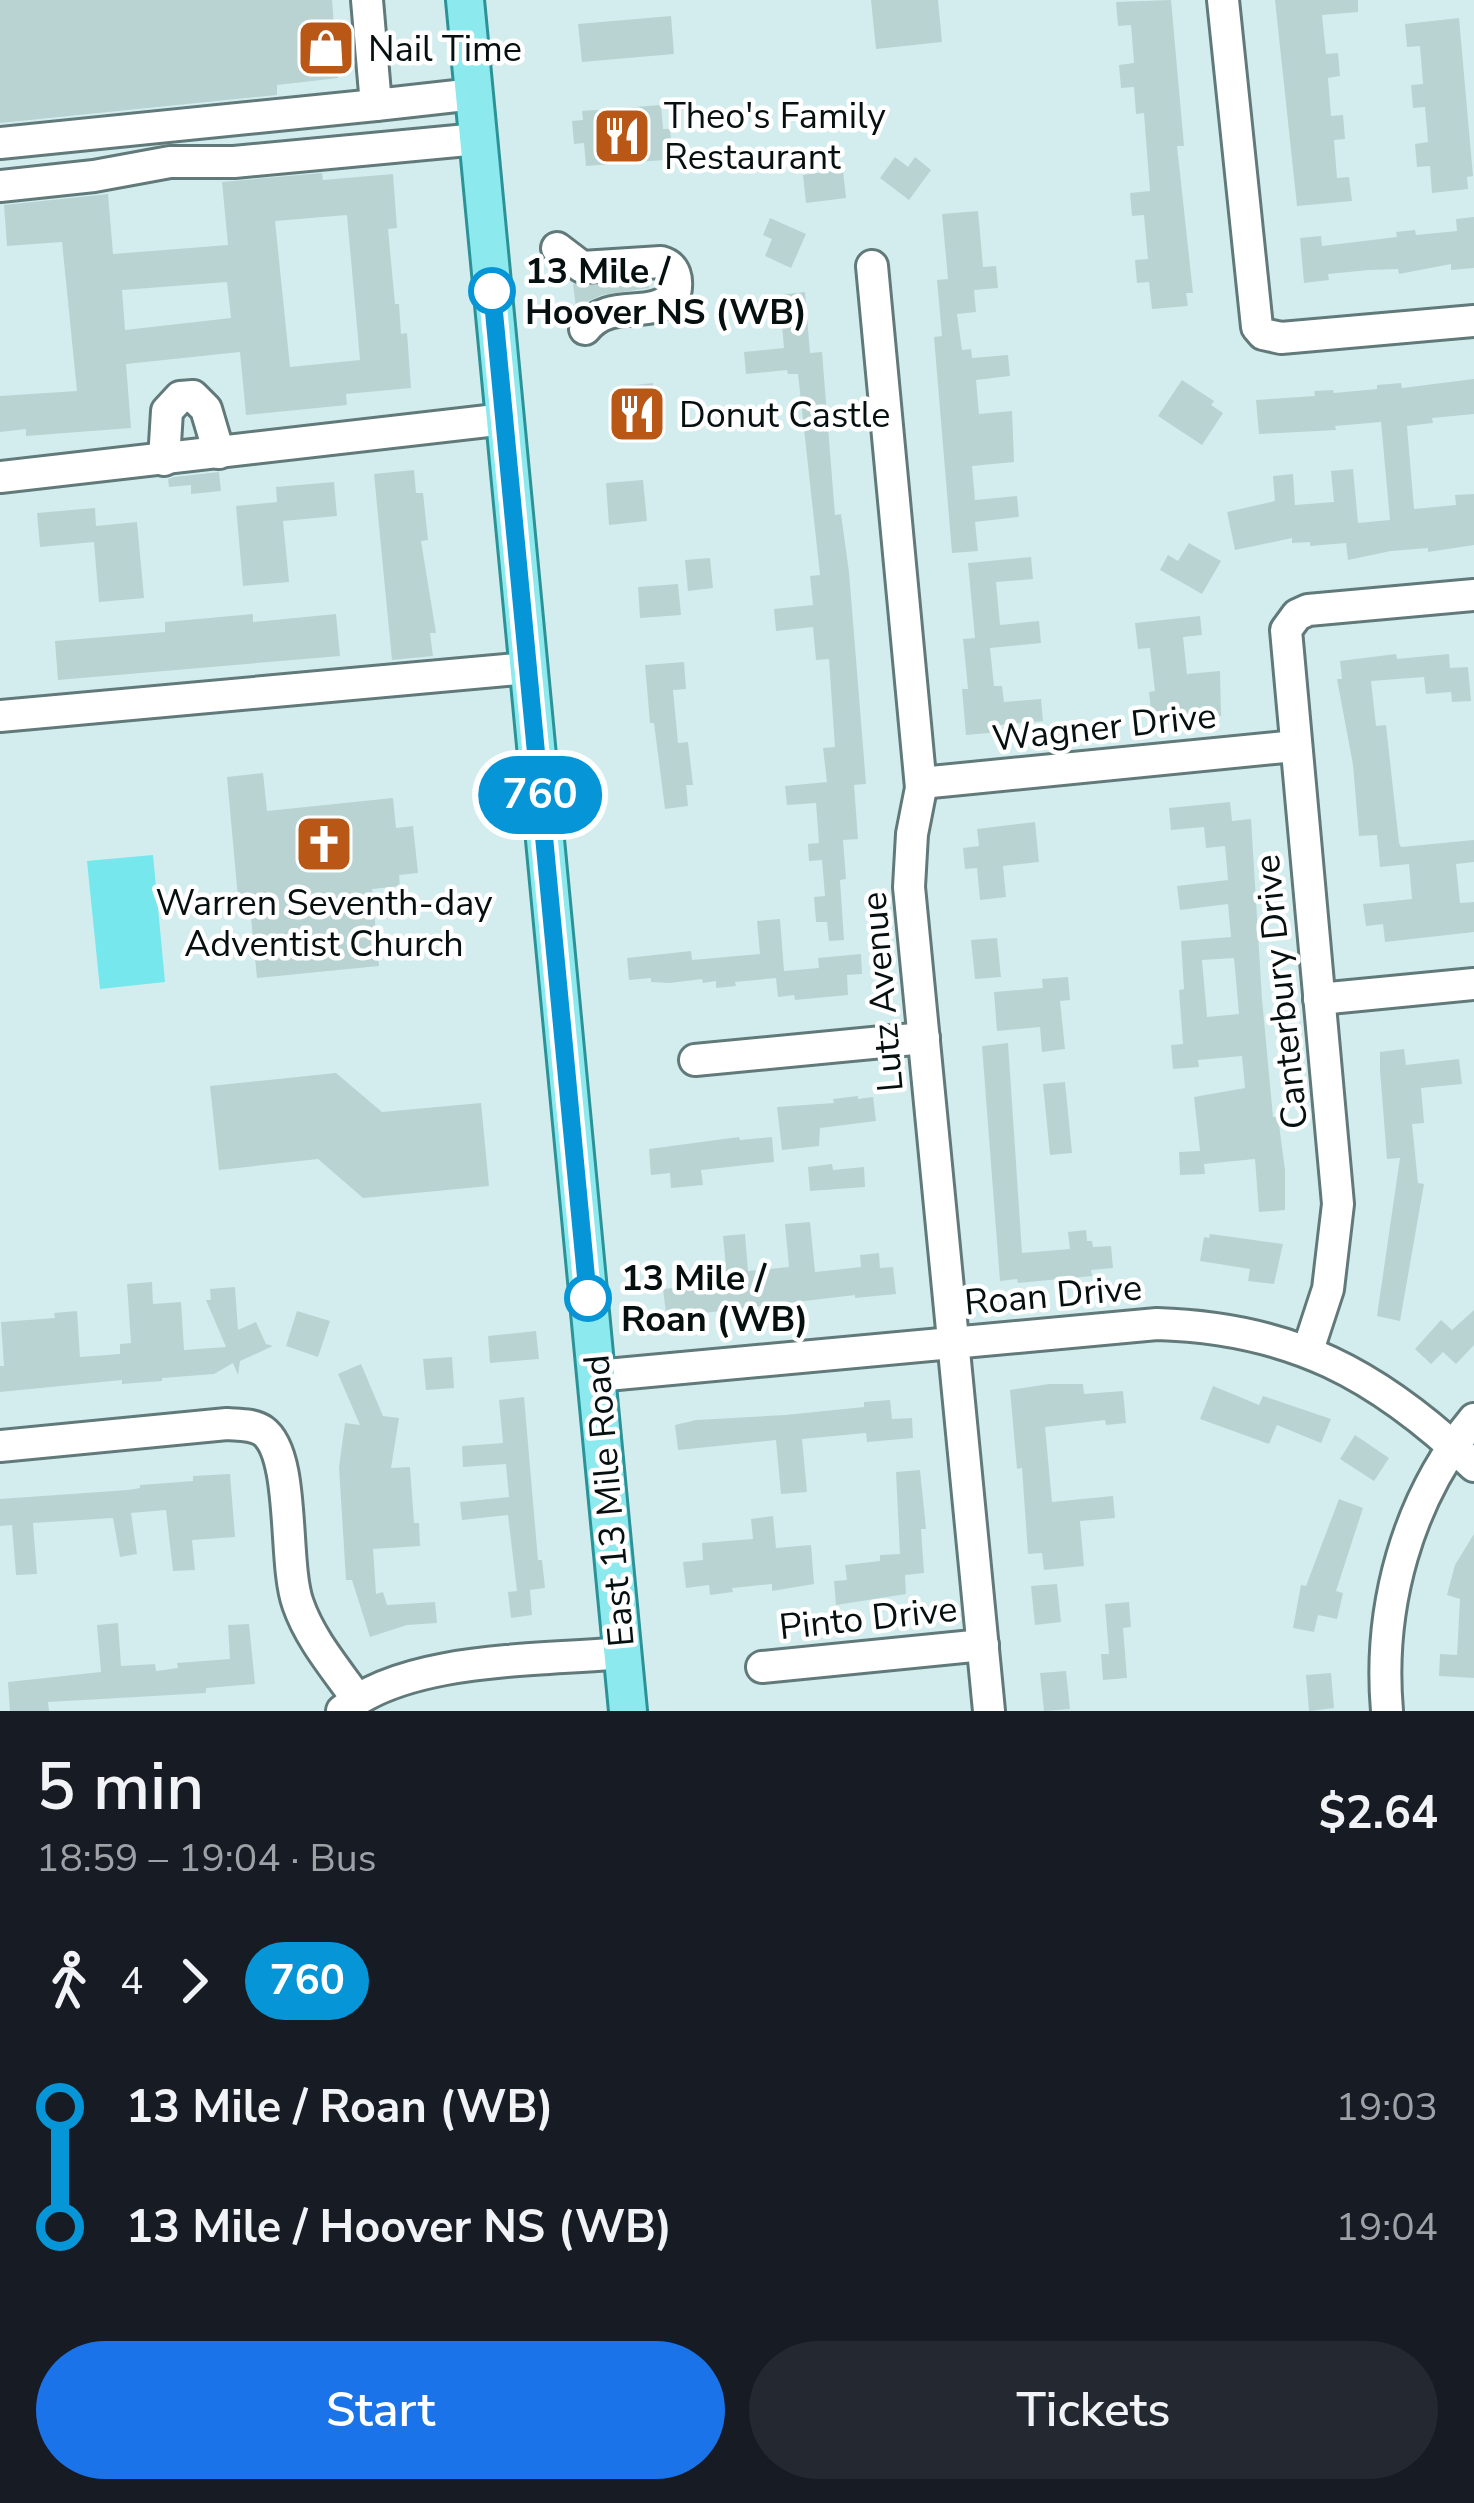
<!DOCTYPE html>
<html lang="en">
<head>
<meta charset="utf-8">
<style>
	:root { --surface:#171b24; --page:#242831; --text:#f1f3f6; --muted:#9ea1a6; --accent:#1a73e8 }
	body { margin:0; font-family:"Nunito Sans",sans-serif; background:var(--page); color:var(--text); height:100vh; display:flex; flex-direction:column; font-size:45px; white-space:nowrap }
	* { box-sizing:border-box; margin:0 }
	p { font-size:39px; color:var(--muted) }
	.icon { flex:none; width:66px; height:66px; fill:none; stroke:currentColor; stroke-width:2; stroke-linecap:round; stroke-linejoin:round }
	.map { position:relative; height:1711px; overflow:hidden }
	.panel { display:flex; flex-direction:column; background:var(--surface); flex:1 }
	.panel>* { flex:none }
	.badge { padding:0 24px; border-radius:39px; font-size:42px; line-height:78px }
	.map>.badge { position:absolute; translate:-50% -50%; box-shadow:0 0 0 6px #fff }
	.legs { display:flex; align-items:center; gap:18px; height:132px; padding:0 36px; font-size:39px }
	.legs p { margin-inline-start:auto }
	.head { display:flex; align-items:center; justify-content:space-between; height:204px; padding:0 36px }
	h1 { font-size:66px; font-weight:600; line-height:90px }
	.cta { display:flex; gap:24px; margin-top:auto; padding:24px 36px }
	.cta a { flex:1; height:138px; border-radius:72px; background:var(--accent); color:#fff; font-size:48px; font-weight:600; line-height:138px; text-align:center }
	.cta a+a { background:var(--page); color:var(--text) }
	ul { padding:0 36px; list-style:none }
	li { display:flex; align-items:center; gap:42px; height:120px; font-size:45px }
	li i { display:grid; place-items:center; width:18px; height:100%; margin:0 15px; background:currentColor }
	li i::after { content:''; width:30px; height:30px; margin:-15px; border:9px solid; border-radius:50%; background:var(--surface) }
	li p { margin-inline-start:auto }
	li:first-child i { background:linear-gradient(#0000 50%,currentColor 0) }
	li:last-child i { background:linear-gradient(currentColor 50%,#0000 0) }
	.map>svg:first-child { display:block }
	.green { fill:#76e7ec }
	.building { fill:#b9d3d3; fill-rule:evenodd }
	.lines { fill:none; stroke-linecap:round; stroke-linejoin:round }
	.minor-casing { stroke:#62797a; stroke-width:36 }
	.major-casing { stroke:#2b9398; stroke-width:42 }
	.minor { stroke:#fff; stroke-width:30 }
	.major { stroke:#8ce9ed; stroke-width:36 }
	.line-1-casing { stroke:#fff; stroke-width:27 }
	.line-1 { stroke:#0696d7; stroke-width:18 }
	.stop-1-dot { fill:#fff; stroke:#0696d7; stroke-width:6 }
	.labels { text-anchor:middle; stroke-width:9; stroke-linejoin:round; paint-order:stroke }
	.poi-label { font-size:36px; fill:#071010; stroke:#fff; text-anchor:start }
	.stop-label { font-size:36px; font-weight:bold; fill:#071010; stroke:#fff; text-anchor:start }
	.street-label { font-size:36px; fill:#071010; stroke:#fff }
</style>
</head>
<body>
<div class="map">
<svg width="1474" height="1711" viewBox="0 0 1474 1711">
	<rect width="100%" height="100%" fill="#d3edee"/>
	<polygon class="green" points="153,855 165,982 100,989 87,861"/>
	<g class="building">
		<polygon points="0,0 332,0 338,78 277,85 277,95 0,123"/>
		<polygon points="871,0 938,0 942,42 876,49"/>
		<polygon points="1171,0 1184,146 1177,146 1193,293 1186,293 1188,306 1152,309 1149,282 1137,283 1135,260 1148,259 1144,215 1132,216 1130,193 1150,191 1144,113 1136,114 1134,87 1121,88 1119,65 1134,63 1131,25 1118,26 1116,2"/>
		<polygon points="1275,0 1358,0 1358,12 1322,15 1326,54 1338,53 1340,76 1328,78 1331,116 1343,115 1345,139 1334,140 1337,178 1349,177 1352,201 1297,206"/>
		<polygon points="671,16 674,54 582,62 578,24"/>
		<polygon points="1459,18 1473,176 1467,177 1468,189 1432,193 1430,166 1417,167 1415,144 1428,142 1425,107 1413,108 1411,85 1423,84 1420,46 1407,47 1405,24"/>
		<polygon points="661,105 663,129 670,129 672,154 664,155 664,160 586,166 584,143 574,144 572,121 583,120 582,111"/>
		<polygon points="895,157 908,167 915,157 931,170 909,200 880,178"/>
		<polygon points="842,161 846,198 806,203 803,175 824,172 823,163"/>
		<path d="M322,173L323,180L393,174L397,228L388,229L395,304H399L401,334L407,333L411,388L346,394L347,405L246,415L240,352L126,364L131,428L26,436V429L0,432V396L77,391L62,242L7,246L4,205L108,194L113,254L228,245L222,182ZM347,215L360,360L290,367L275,221ZM227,282L231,318L125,330L122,290Z"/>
		<polygon points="978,211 983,267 996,266 998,288 974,290 976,312 957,314 962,350 971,349 972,358 1008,355 1010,376 976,380 979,414 1012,411 1014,462 972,466 975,500 1017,496 1019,517 975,522 978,551 952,553 934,337 942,336 937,280 948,279 942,214"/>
		<polygon points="1474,217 1474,268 1451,270 1451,264 1399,274 1398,269 1369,270 1328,274 1329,280 1304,283 1300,238 1321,236 1322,246 1397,237 1396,232 1415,230 1416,235 1457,231 1456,219"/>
		<polygon points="770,218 806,234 791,268 765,256 772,239 763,235"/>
		<polygon points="649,282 649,288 602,295 576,307 573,284"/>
		<polygon points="805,292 810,353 822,352 835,515 841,514 849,572 866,784 854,785 858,839 843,840 846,879 840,880 844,940 829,941 827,922 816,922 814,897 825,896 822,860 809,861 808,844 819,843 816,803 787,805 785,786 827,782 823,748 835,747 829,659 816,660 813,627 776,631 774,609 813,605 810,576 820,575 798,374 788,374 787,370 746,374 744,352 784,348 781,314 771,315 769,296"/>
		<polygon points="1474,379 1474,414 1432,418 1433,423 1407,426 1414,509 1456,505 1455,495 1474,494 1474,545 1428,552 1428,548 1391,551 1348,560 1346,543 1310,546 1310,542 1292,543 1292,538 1235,550 1227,512 1275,501 1273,476 1293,474 1295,505 1334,502 1331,471 1353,469 1358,523 1390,520 1381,422 1335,426 1336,430 1259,434 1256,400 1315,396 1314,391 1333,390 1334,393 1377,389 1377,385 1401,383 1402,388"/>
		<polygon points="1182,380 1214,401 1211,405 1223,413 1202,445 1158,416"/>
		<polygon points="653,383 657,426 619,429 618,387"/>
		<polygon points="414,470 416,493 423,493 428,540 421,541 436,633 430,633 433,656 392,660 374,474"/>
		<polygon points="219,472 221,491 191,494 191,485 169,487 168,479 174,477"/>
		<polygon points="643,480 647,521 609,525 606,483"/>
		<polygon points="334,482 337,516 283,521 289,582 243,586 236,506 277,502 276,487"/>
		<polygon points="95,508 96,526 137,522 144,598 99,602 94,542 40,547 37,513"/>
		<polygon points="1189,543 1221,561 1202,594 1160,570 1168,555 1178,561"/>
		<polygon points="1031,557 1033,579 996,582 1000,625 1039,621 1041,643 990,648 994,686 1002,686 1004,702 1041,699 1043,721 1000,725 1000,732 966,735 962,689 968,689 963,639 975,638 968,563"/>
		<polygon points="710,558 713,588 688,591 685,560"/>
		<polygon points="678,584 681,615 640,618 638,587"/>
		<polygon points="253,614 253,622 336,614 340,656 58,680 55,641 165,632 165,622"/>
		<polygon points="1200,616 1202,635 1183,637 1187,674 1220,671 1221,716 1152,720 1149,692 1155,691 1150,648 1138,649 1135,623"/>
		<polygon points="1396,654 1397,659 1449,654 1450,668 1468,667 1471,701 1452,702 1451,692 1426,694 1424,677 1371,681 1376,726 1386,725 1399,843 1401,847 1474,840 1474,862 1456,864 1460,903 1474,902 1474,932 1385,942 1383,924 1366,926 1363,904 1412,899 1409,864 1380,867 1377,835 1359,836 1353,765 1337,679 1342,679 1340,661"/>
		<polygon points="684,662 686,689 673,690 678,743 688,742 693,785 686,785 688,806 665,809 654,723 650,723 645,665"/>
		<polygon points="263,773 267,811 393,798 396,828 413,826 418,873 399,875 400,886 372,889 379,966 257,978 249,897 238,898 227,777"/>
		<path d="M1230,802L1232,821L1251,819L1262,999L1273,1117H1278L1285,1170V1210L1259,1212L1255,1159L1204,1164L1205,1174L1180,1175L1179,1152L1200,1151L1194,1097L1245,1088L1242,1056L1198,1060L1199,1067L1173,1069L1171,1045L1183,1044L1179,990L1184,989L1181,941L1231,937L1228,904L1180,910L1177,886L1228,880L1225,846L1206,848L1204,827L1171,830L1169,808ZM1234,958L1239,1014L1207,1017L1202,960Z"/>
		<polygon points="1035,822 1039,862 1003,866 1006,897 980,900 977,868 965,869 963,848 979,846 977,829"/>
		<polygon points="780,919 784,971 819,968 818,958 861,954 862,974 847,975 848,995 795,1000 794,995 778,997 776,978 735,982 736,986 716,988 716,981 703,983 702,979 670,983 651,982 651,978 629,980 627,958 691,951 692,960 760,954 757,921"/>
		<polygon points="997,938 1001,977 975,979 971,940"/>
		<polygon points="1068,977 1070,1000 1060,1001 1065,1049 1042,1052 1040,1027 997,1031 994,992 1043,988 1042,979"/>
		<polygon points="1008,1043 1022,1253 1070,1249 1068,1232 1086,1230 1087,1241 1092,1241 1093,1247 1111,1246 1113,1268 1091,1270 1092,1276 1018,1283 1017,1279 1000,1281 982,1046"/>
		<polygon points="1404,1049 1406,1065 1459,1059 1462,1084 1421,1088 1424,1123 1412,1124 1418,1183 1424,1184 1400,1321 1377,1316 1400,1158 1387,1159 1380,1070 1380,1052"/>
		<polygon points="336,1073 382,1112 481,1103 489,1186 363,1198 318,1159 219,1170 210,1086"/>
		<polygon points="1065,1082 1072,1153 1050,1155 1043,1084"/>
		<polygon points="858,1096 858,1099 873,1097 876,1121 820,1128 819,1146 782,1150 777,1107 834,1103 833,1099"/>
		<polygon points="739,1137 740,1140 772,1137 774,1162 701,1170 703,1185 671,1188 670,1173 651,1175 649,1149"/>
		<polygon points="832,1164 833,1170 864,1167 865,1187 810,1191 808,1167"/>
		<polygon points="810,1222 815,1272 861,1267 860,1255 879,1253 880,1268 893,1267 896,1294 855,1298 855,1295 687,1315 686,1311 666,1313 663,1289 684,1287 683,1271 726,1267 723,1236 745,1234 748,1271 789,1267 785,1224"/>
		<polygon points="1210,1234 1283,1244 1274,1284 1248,1281 1250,1269 1200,1261 1204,1237 1209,1238"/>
		<polygon points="152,1282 153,1304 181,1302 184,1350 226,1347 206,1300 211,1300 210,1289 235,1287 238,1330 256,1322 266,1344 273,1346 240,1361 238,1375 233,1363 214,1374 162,1378 162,1381 122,1384 122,1380 0,1392 0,1366 4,1366 1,1322 55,1318 54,1313 77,1311 80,1357 120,1354 120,1344 131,1343 127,1284"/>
		<polygon points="1474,1310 1474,1345 1456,1364 1443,1352 1431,1364 1415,1349 1441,1320 1452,1330"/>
		<polygon points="297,1311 330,1321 318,1357 286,1346"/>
		<polygon points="536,1331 539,1359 490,1363 488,1336"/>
		<polygon points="452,1357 454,1388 426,1390 423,1359"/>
		<polygon points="361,1364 383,1416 399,1418 391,1468 410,1467 414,1523 419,1523 420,1546 373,1549 376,1594 383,1592 387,1605 435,1602 437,1623 407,1625 370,1637 352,1580 346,1580 339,1467 345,1423 360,1425 338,1374"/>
		<polygon points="1049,1384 1083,1384 1084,1394 1123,1391 1126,1423 1106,1425 1105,1420 1045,1427 1052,1502 1113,1496 1115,1518 1080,1521 1084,1566 1044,1570 1042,1553 1028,1554 1022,1468 1017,1469 1010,1390"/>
		<polygon points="1213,1386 1259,1405 1263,1396 1331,1419 1321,1443 1277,1425 1269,1444 1200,1419"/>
		<polygon points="524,1397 538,1560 542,1560 545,1588 522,1591 530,1590 532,1615 511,1618 508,1592 517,1591 508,1515 462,1520 460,1502 509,1497 506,1464 463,1467 462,1446 503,1443 499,1400"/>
		<polygon points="890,1400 892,1419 912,1418 913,1438 867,1442 866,1433 802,1439 807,1492 781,1494 776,1440 678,1450 675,1425 696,1420 785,1415 864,1407 864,1402"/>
		<polygon points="1355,1435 1389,1458 1374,1481 1340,1459"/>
		<polygon points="920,1470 926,1529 921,1529 924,1573 905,1575 906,1594 836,1605 834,1581 847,1580 845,1565 880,1561 880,1555 900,1554 896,1472"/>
		<polygon points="230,1474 235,1537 192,1540 195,1570 173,1571 166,1510 131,1513 137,1554 120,1557 113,1518 33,1523 37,1574 16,1575 12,1525 0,1526 0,1499 128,1490 140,1488 140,1485 193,1481 193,1476"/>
		<polygon points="1339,1499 1363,1508 1336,1591 1343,1593 1337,1619 1318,1615 1314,1632 1293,1628 1301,1585 1306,1586"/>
		<polygon points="773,1516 776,1548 811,1545 814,1584 772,1591 772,1584 732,1588 733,1592 710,1595 709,1585 686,1588 683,1562 703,1560 702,1543 753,1539 751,1519"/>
		<polygon points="1474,1534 1474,1678 1439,1676 1440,1654 1457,1655 1460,1599 1447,1595 1455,1565"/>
		<polygon points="1057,1584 1061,1622 1035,1625 1031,1586"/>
		<polygon points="1129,1602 1131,1627 1123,1628 1127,1678 1103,1680 1101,1654 1109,1654 1105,1604"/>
		<polygon points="118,1623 121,1666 155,1664 156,1671 178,1668 177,1663 230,1659 228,1625 249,1624 255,1684 206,1688 206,1693 48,1702 49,1711 10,1711 8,1682 101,1672 97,1625"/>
		<polygon points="1066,1671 1070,1709 1044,1711 1040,1673"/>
		<polygon points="1331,1673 1334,1708 1309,1711 1306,1675"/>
	</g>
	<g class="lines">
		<defs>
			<g id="minor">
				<polyline points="367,0 376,105 474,94"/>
				<polyline points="1223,0 1257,327 1263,334 1281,338 1474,321"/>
				<polyline points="0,143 376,105"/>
				<polyline points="0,186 94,176 170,162 234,162 478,139"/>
				<path d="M557,248L582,267L661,262C676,266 678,280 675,294C651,322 611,296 585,329"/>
				<polyline points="872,266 921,788 912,834 909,887 989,1711"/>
				<polyline points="164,460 167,411 180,397 193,396 206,409 219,453"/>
				<polyline points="0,477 505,419"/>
				<polyline points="0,716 528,668"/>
				<polyline points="921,783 1295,746"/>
				<polyline points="1319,999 1474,984"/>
				<polyline points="695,1060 924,1038"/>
				<polyline points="1308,1350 1328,1289 1338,1204 1286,630 1297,615 1308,610 1474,595"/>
				<path d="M596,1376L1157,1324C1291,1328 1378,1374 1474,1466"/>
				<path d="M0,1446L227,1424C239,1425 253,1424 263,1431C296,1455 283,1563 298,1604C310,1639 336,1669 357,1699"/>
				<polyline points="762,1667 983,1645"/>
				<path d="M342,1711C406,1656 540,1661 622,1653"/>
				<path d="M1387,1711C1378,1607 1407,1500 1474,1419"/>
			</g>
			<polyline id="major" points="465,0 628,1711"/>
		</defs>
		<use href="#minor" class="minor-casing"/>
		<use href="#major" class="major-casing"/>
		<use href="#minor" class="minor"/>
		<use href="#major" class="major"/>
	</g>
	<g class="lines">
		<defs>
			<polyline id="line-1" points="492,291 588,1298"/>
		</defs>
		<use href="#line-1" class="line-1-casing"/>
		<use href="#line-1" class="line-1"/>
	</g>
	<defs>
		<symbol id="shop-square" viewBox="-11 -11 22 22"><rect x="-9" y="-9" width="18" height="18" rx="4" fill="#b95816" stroke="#fff"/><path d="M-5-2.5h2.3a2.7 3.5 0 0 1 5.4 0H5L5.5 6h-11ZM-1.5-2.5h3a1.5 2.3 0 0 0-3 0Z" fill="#fff"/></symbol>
		<symbol id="restaurant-square" viewBox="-11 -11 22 22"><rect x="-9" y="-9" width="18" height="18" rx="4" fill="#b95816" stroke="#fff"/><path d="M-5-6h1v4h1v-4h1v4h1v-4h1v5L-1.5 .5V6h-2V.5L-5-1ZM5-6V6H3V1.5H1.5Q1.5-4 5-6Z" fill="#fff"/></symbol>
		<symbol id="church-square" viewBox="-11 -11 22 22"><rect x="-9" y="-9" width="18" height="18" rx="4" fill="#b95816" stroke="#fff"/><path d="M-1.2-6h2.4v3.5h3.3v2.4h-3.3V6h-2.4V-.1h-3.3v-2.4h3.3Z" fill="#fff"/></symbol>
	</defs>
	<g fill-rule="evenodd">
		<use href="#shop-square" x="293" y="15" width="66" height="66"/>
		<use href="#restaurant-square" x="589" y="103" width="66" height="66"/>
		<use href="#restaurant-square" x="604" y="381" width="66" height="66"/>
		<use href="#church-square" x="291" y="811" width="66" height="66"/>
	</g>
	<g class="stop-1-dot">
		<circle cx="492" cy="291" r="21"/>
		<circle cx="588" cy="1298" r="21"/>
	</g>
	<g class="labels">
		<g class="poi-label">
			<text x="368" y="61">Nail Time</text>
			<text x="664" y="128">Theo's Family<tspan x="664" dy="41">Restaurant</tspan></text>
			<text x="679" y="427">Donut Castle</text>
			<text x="324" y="915" text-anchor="middle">Warren Seventh-day<tspan x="324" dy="41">Adventist Church</tspan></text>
		</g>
		<g class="stop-label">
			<text x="525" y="283">13 Mile /<tspan x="525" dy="41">Hoover NS (WB)</tspan></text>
			<text x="621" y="1290">13 Mile /<tspan x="621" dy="41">Roan (WB)</tspan></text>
		</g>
		<g class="street-label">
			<text transform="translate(1104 726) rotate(-6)" y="13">Wagner Drive</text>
			<text transform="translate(881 992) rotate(-95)" y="13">Lutz Avenue</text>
			<text transform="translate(1280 992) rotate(-96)" y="13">Canterbury Drive</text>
			<text transform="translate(1053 1294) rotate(-5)" y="13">Roan Drive</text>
			<text transform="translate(608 1501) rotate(-95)" y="13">East 13 Mile Road</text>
			<text transform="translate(868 1617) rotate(-6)" y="13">Pinto Drive</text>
		</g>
	</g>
</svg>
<b class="badge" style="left:540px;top:795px;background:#0696d7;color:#fff">760</b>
</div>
<section class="panel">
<div class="head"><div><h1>5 min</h1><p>18:59 – 19:04 · Bus</p></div><b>$2.64</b></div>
<div class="legs"><svg class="icon" aria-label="walk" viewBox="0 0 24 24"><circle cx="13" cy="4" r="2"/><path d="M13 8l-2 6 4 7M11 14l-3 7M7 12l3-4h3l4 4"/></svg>4<svg class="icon" aria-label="forward" viewBox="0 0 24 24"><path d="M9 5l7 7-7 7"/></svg><b class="badge" style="background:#0696d7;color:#fff">760</b></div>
<ul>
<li><i style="color:#0696d7"></i><b>13 Mile / Roan (WB)</b><p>19:03</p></li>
<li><i style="color:#0696d7"></i><b>13 Mile / Hoover NS (WB)</b><p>19:04</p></li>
</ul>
<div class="cta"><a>Start</a><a>Tickets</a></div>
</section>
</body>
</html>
